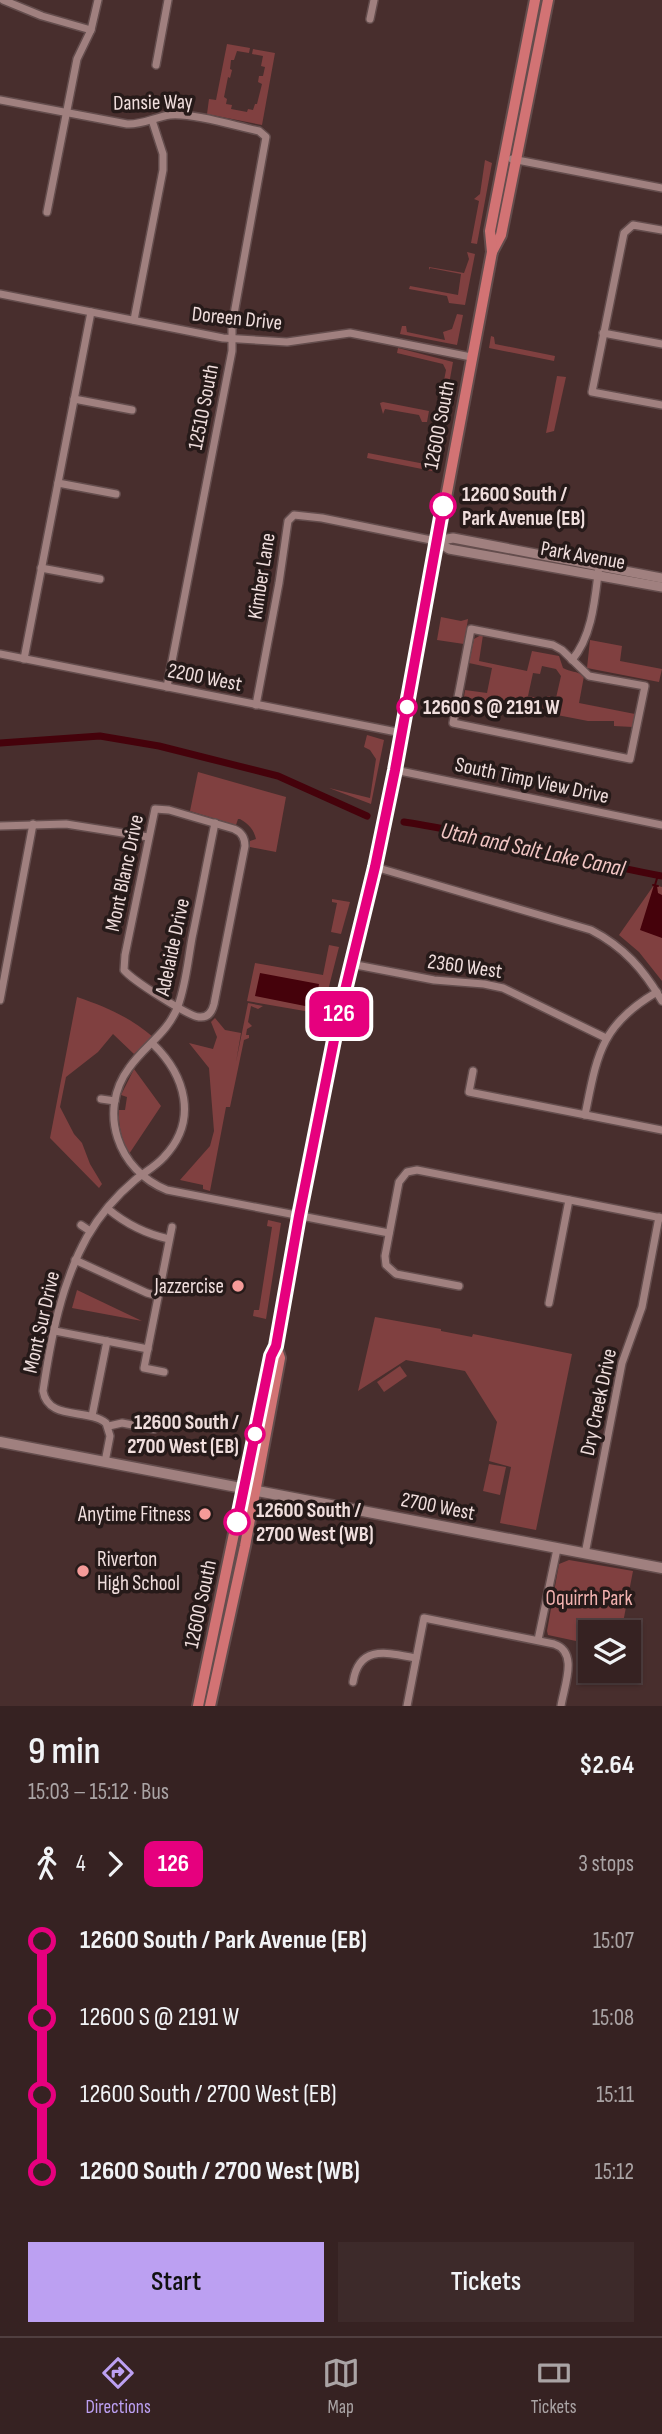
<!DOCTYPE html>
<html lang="en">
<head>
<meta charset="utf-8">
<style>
	:root { --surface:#362222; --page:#3d2a2a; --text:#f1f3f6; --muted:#aaa4a5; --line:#503f40; --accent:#bca0f2 }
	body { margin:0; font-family:"Sofia Sans Condensed",sans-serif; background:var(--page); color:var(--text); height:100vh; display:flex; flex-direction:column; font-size:26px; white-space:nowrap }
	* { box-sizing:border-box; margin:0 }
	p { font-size:23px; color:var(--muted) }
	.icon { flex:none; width:38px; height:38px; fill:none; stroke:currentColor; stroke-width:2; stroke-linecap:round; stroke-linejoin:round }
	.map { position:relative; height:1706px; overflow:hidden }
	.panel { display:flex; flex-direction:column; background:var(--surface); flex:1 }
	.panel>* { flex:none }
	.badge { padding:0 14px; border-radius:10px; font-size:24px; line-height:46px }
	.buttons { position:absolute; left:578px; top:1620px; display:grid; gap:14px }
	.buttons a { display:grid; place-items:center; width:63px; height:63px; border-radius:0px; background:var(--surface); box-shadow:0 2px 5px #0004,0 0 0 2px var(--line); font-size:35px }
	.map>.badge { position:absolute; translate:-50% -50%; box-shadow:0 0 0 4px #fff }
	.legs { display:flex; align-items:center; gap:10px; height:77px; padding:0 28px; font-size:23px }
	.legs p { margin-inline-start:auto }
	.head { display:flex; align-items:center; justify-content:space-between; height:119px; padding:0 28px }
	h1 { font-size:38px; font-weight:600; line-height:52px }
	.cta { display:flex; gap:14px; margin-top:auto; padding:14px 28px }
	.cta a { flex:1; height:80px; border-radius:0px; background:var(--accent); color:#111; font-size:28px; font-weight:600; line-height:80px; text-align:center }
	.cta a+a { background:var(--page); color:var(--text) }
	ul { padding:0 28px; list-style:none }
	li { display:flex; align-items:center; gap:24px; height:77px; font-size:26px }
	li i { display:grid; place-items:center; width:10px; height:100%; margin:0 9px; background:currentColor }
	li i::after { content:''; width:18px; height:18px; margin:-9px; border:5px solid; border-radius:50%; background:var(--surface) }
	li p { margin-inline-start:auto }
	li:first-child i { background:linear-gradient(#0000 50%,currentColor 0) }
	li:last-child i { background:linear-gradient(currentColor 50%,#0000 0) }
	.tab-bar { display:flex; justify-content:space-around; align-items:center; height:98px; border-top:2px solid var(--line); background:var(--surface); font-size:19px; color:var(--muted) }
	.tab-bar a { display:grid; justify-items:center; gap:4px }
	.tab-bar .selected { color:var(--accent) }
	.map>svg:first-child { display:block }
	.green { fill:#804040; fill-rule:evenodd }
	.water { fill:#45020b }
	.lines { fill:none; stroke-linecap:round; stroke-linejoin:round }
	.stream { stroke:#45020b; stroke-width:2 }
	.canal { stroke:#45020b; stroke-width:7 }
	.minor-casing { stroke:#644d4d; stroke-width:10 }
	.tertiary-casing { stroke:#644d4d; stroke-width:12 }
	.secondary-casing { stroke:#644d4d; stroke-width:13 }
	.primary-casing { stroke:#644d4d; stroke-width:14 }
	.minor { stroke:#a0807f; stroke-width:7 }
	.tertiary { stroke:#a0807f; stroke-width:9 }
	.secondary { stroke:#a0807f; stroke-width:10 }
	.primary { stroke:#d27374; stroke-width:10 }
	.line-1-casing { stroke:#fff; stroke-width:16 }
	.line-1 { stroke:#e6007e; stroke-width:10 }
	.stop-1-dot { fill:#fff; stroke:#e6007e; stroke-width:3.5 }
	.poi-dot { fill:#f59b99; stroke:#261a19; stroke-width:2.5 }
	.labels { text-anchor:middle; stroke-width:7; stroke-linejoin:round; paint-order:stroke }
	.street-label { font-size:21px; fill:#f0dedd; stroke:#261a19 }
	.stop-label { font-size:21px; font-weight:bold; fill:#f0dedd; stroke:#261a19; text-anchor:start }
	.poi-label { font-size:21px; fill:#f0dedd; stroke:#261a19; text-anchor:end }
	.park-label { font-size:21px; fill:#f3b3b0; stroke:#261a19 }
	.water-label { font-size:23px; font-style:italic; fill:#f2c6c4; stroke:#261a19 }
</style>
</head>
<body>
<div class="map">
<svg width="662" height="1706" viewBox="0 0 662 1706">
	<rect width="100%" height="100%" fill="#482e2d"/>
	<g class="green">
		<polygon points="227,44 250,48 249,53 237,51 234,60 231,60 230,69 232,70 230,78 228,77 224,97 227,99 226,104 232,105 231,109 247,112 248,109 253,110 255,104 257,104 262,84 258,82 259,76 263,76 265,67 261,66 263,56 252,54 253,49 275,53 262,125 207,114 209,99 216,100"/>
		<polygon points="485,160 492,163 477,244 471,243 479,201 474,199 480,194"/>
		<polygon points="467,252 475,254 465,305 449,303 447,296 409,289 410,286 458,295 461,274 430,268 429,270 429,267 464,273 469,259"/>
		<polygon points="457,314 463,315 457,345 400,334 402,326 406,326 407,332 445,340 443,332 452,329"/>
		<polygon points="491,336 494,337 495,344 555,356 554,361 489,348"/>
		<polygon points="398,348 453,362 442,423 438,422 442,415 438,412 446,370 443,364 397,353"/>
		<polygon points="557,376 566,377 554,431 546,433"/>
		<polygon points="383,402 429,411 427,422 422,422 419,415 385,409 383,414 380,403"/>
		<polygon points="434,435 439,435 432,471 367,458 368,453 425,464 432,458"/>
		<polygon points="441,617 461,621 468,619 464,644 437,640"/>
		<path d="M481,635H483L479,661L527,671L532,651L559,656L563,668C570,672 577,671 584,676L579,703L635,714L633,727L614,726V721H588L464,697L465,690L487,693L492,668L469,663L474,639ZM542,666L556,669L561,676L556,698L547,696L545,705L536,703L537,698L528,696L533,673L540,674Z"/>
		<polygon points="590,640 622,646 620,661 662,669 659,682 587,668"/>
		<polygon points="367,735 384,740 371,804 329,788 370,798 376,759 370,750 364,747"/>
		<path d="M198,772L286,797L276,852L250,847V841L256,839C254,830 249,824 240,819H238L236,825L190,811Z"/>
		<polygon points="654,885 662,887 662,981 639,952 619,935"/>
		<polygon points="332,899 350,902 341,934 331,932 337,903 332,902"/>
		<polygon points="329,945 339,947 322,1014 247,1001 255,963 323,975"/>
		<path d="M77,997C106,1007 130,1017 153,1037L134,1054L113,1034L98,1052L66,1077L60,1107L74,1134L82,1143L90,1164L102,1184L99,1188L50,1138Z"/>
		<polygon points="248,1003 263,1006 258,1009 251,1006 248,1022 252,1026 247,1029 246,1035 249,1035 249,1038 244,1040 230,1107 226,1107 210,1191 203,1189 203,1185 180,1180 210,1146 214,1131 209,1068 189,1043 213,1049 217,1037 211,1022 215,1018 225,1030 241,1033 236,1062"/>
		<path d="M134,1069L161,1106L129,1154C122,1140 118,1126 119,1110H125L127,1097L121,1095Z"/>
		<polygon points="268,1220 281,1223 266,1319 253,1316 254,1310 259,1310 272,1227 267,1226"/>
		<polygon points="77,1290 142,1321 72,1308"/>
		<polygon points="375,1317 441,1329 441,1331 472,1337 473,1334 572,1354 536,1530 500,1523 511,1467 489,1461 497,1422 465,1371 406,1360 358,1391"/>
		<polygon points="400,1366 407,1376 384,1392 377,1382"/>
		<polygon points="489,1464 506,1467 500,1495 483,1491"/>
		<polygon points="569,1560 633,1571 621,1633 590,1633 590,1644 548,1635 547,1631 559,1564"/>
	</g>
	<g class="water">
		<polygon points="654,885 657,886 658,893 662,895 662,938 640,930"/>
		<polygon points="260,973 319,984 315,1008 255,996"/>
	</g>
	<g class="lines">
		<g class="stream">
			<polyline points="653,885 658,886"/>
			<polyline points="655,885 658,875"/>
			<polyline points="315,1007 319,1008"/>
		</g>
		<g class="canal">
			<polyline points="0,743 100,736 159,746 278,776 367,816"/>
			<path d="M404,822C491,835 576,860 662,876"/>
		</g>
		<defs>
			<g id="minor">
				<polyline points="3,0 42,16 91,30"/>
				<polyline points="370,19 374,0"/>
				<polyline points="156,65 168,0"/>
				<path d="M0,100L127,124C142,125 155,117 170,115C194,113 235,126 259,131L266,137L232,325V351L167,687"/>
				<polyline points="512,159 662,188"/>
				<polyline points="47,212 77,59 91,30 98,0"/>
				<polyline points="662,230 633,225 624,233 592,392 662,405"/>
				<polyline points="0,294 223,338 287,342 350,333 471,357"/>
				<polyline points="134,320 163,170 163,154 152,120"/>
				<polyline points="603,333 662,344"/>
				<polyline points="74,399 132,410"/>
				<polyline points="58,483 116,494"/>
				<polyline points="41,568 100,579"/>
				<polygon points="471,629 553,645 562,650 589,676 645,686 630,759 453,723"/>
				<polyline points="0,654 402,733"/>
				<polyline points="24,659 91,312"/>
				<path d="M572,660C593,635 595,597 599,566"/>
				<polyline points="256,705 279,583 288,521 294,515 322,518 436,541"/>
				<polyline points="395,770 662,825"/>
				<path d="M155,809L169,810L234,829C241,832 245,837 245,846L214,1004C212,1012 208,1018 199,1017C188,1016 132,980 124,970L125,955Z"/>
				<path d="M215,823C207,862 200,900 192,938C188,960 186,984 178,1006C168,1033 145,1045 129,1068C97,1111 118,1171 167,1190L389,1233"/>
				<polyline points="0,826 66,824 148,837"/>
				<path d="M375,867L591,930C624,947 644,970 662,1001"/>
				<polyline points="351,964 434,980 484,984 503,988 606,1038"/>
				<polyline points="0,1000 33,824"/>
				<polyline points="473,1071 469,1092 662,1130"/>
				<polyline points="101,1099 115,1101"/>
				<path d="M585,1115C597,1056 600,1025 657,992"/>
				<path d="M108,1209C126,1224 146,1234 169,1239"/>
				<polyline points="81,1225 90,1231"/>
				<polyline points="75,1260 147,1293 158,1296"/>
				<polyline points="459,1286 396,1274 386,1265 385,1256 399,1182 407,1172 417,1170 662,1218"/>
				<polyline points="549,1303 569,1200"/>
				<polyline points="55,1331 148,1349"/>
				<polyline points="164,1372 144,1368 172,1227"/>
				<polyline points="92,1416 107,1341"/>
				<polyline points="109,1426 122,1423 154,1429"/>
				<path d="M105,1462L110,1436L106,1423C88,1408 48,1421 43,1391C51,1338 61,1284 87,1237C99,1216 116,1196 135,1180C145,1172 156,1166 164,1157C199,1120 185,1075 153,1044"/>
				<polyline points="585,1554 622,1363 642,1307 659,1217"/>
				<polyline points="538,1640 557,1549"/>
				<path d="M353,1682C359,1644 388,1653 416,1658"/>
				<path d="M407,1706L424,1618L554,1644C579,1652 564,1686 561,1706"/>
			</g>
			<g id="tertiary">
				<polyline points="436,541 449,549 662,587"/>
				<polyline points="436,541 453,538 662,578"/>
			</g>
			<polyline id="secondary" points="0,1442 662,1568"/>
			<g id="primary">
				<polyline points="492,252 501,235 548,0"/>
				<polyline points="198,1706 271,1356 276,1346 299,1216 339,1015 375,867 395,770 492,252 490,231 535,0"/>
				<polyline points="210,1706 245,1546 280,1358 276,1346"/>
			</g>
		</defs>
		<use href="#minor" class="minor-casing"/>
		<use href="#tertiary" class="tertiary-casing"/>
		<use href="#secondary" class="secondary-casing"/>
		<use href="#primary" class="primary-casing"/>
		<use href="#minor" class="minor"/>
		<use href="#tertiary" class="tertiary"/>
		<use href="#secondary" class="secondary"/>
		<use href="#primary" class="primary"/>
	</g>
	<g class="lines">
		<defs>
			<polyline id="line-1" points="237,1522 271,1356 276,1346 299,1216 339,1015 375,867 395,770 443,506"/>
		</defs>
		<use href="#line-1" class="line-1-casing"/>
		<use href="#line-1" class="line-1"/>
	</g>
	<g class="stop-1-dot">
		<circle cx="443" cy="506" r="12"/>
		<circle cx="407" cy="707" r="9"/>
		<circle cx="255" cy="1434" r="9"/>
		<circle cx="237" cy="1522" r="12"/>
	</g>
	<g class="poi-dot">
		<circle cx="238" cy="1286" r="7"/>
		<circle cx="205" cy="1514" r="7"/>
		<circle cx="83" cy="1571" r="7"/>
	</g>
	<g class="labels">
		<g class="street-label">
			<text transform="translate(153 102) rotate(-1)" y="7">Dansie Way</text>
			<text transform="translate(237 318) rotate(6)" y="7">Doreen Drive</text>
			<text transform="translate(203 407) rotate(-79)" y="7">12510 South</text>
			<text transform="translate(439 425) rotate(-79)" y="7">12600 South</text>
			<text transform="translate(583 555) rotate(10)" y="7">Park Avenue</text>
			<text transform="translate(261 576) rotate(-81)" y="7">Kimber Lane</text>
			<text transform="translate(205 677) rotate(11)" y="7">2200 West</text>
			<text transform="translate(532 780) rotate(12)" y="7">South Timp View Drive</text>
			<text transform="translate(124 873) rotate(-78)" y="7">Mont Blanc Drive</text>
			<text transform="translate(172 947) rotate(-78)" y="7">Adelaide Drive</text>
			<text transform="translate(465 966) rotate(8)" y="7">2360 West</text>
			<text transform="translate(41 1322) rotate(-77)" y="7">Mont Sur Drive</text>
			<text transform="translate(598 1402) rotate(-78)" y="7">Dry Creek Drive</text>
			<text transform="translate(438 1506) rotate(11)" y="7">2700 West</text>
			<text transform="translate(200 1604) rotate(-78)" y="7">12600 South</text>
		</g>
		<g class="stop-label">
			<text x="462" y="501">12600 South /<tspan x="462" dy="24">Park Avenue (EB)</tspan></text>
			<text x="423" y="714">12600 S @ 2191 W</text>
			<text x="239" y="1429" text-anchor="end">12600 South /<tspan x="239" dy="24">2700 West (EB)</tspan></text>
			<text x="256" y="1517">12600 South /<tspan x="256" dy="24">2700 West (WB)</tspan></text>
		</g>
		<g class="poi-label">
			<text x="224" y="1293">Jazzercise</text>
			<text x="191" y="1521">Anytime Fitness</text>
			<text x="97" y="1566" text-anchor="start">Riverton<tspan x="97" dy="24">High School</tspan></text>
		</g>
		<g class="park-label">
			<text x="589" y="1605">Oquirrh Park</text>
		</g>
		<g class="water-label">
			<text transform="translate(533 849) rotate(12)" y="8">Utah and Salt Lake Canal</text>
		</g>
	</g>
</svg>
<div class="buttons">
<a><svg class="icon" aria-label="layers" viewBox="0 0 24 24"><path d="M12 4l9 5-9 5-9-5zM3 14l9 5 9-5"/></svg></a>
</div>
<b class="badge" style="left:339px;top:1014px;background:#e6007e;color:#fff">126</b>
</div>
<section class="panel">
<div class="head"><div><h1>9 min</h1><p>15:03 – 15:12 · Bus</p></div><b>$2.64</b></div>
<div class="legs"><svg class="icon" aria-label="walk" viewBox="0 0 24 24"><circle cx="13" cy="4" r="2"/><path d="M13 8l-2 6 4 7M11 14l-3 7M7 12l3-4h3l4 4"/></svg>4<svg class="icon" aria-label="forward" viewBox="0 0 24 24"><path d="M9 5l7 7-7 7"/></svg><b class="badge" style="background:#e6007e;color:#fff">126</b><p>3 stops</p></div>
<ul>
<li><i style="color:#e6007e"></i><b>12600 South / Park Avenue (EB)</b><p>15:07</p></li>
<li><i style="color:#e6007e"></i><span>12600 S @ 2191 W</span><p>15:08</p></li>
<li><i style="color:#e6007e"></i><span>12600 South / 2700 West (EB)</span><p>15:11</p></li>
<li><i style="color:#e6007e"></i><b>12600 South / 2700 West (WB)</b><p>15:12</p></li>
</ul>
<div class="cta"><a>Start</a><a>Tickets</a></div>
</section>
<nav class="tab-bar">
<a class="selected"><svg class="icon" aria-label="directions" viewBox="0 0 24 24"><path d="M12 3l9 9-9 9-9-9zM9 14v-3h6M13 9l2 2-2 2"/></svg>Directions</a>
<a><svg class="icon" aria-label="map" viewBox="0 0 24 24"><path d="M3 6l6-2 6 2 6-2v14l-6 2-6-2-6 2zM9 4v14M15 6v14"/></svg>Map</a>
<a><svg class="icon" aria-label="tickets" viewBox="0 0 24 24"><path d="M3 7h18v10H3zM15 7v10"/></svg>Tickets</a>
</nav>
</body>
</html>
